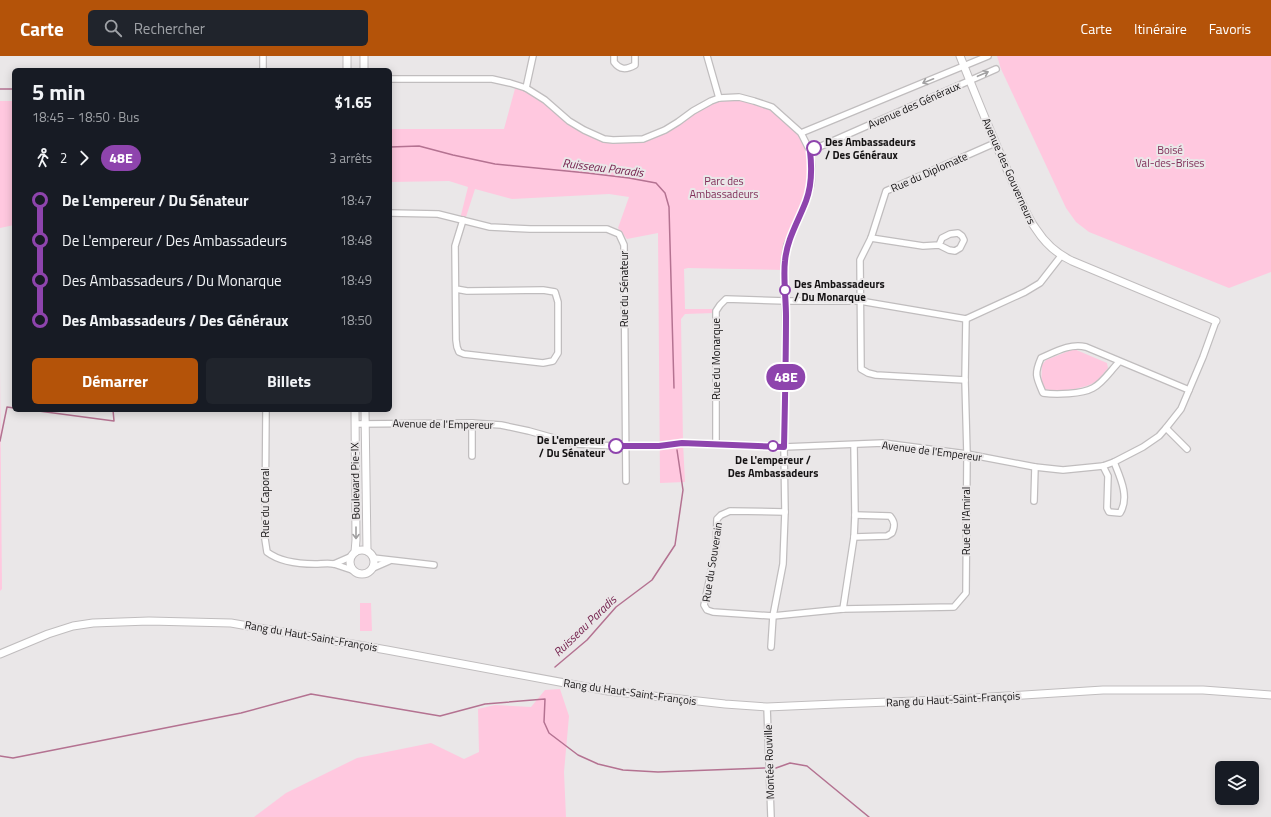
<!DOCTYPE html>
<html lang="fr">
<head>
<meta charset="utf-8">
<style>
	:root { --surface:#171b24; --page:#20242c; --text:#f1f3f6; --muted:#9ea1a6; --accent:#b45309 }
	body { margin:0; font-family:"Titillium Web",sans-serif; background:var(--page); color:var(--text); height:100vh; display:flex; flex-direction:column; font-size:15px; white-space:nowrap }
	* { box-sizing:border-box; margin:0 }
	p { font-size:13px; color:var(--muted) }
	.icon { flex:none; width:22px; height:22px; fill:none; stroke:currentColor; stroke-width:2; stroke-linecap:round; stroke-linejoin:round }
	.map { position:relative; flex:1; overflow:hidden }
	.details { position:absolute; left:12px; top:12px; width:380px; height:344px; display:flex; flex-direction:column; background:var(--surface); border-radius:6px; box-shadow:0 2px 10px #0003 }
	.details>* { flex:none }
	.badge { padding:0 8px; border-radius:13px; font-size:14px; line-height:26px }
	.tools { position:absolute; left:1215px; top:705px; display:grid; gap:8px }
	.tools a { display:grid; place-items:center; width:44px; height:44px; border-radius:6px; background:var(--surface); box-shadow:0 2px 10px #0003; font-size:20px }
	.map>.badge { position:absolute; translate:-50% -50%; box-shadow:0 0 0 2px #fff }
	.legs { display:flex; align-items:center; gap:6px; height:44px; padding:0 20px; font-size:13px }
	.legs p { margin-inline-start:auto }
	.summary { display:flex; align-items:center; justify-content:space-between; height:68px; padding:0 20px }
	h1 { font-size:22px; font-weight:700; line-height:30px }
	.primary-button { display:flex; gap:8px; margin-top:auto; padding:8px 20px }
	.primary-button a { flex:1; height:46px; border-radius:6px; background:var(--accent); color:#fff; font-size:16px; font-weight:700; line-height:46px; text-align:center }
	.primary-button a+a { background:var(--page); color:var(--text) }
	ul { padding:0 20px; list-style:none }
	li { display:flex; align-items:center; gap:14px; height:40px; font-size:15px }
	li i { display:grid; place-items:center; width:6px; height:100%; margin:0 5px; background:currentColor }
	li i::after { content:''; width:10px; height:10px; margin:-5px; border:3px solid; border-radius:50%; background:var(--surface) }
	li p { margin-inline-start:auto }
	li:first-child i { background:linear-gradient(#0000 50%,currentColor 0) }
	li:last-child i { background:linear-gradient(currentColor 50%,#0000 0) }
	header { display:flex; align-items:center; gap:24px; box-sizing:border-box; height:56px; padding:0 20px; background:var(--accent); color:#fff }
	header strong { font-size:19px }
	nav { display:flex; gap:22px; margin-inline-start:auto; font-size:14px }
	.search { width:280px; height:36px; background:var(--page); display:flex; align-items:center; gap:10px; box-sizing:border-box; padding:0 14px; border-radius:6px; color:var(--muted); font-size:15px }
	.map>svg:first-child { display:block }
	.green { fill:#ffc8df }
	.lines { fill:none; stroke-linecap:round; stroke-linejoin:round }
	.stream { stroke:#b47291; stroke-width:1.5 }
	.minor-casing { stroke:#c0bdbe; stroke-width:8 }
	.tertiary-casing { stroke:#c0bdbe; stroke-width:9 }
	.minor { stroke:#fff; stroke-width:5.5 }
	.tertiary { stroke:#fff; stroke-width:7 }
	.oneway { stroke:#a1a0a1 }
	.line-1-casing { stroke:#fff; stroke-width:9 }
	.line-1 { stroke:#8e44ad; stroke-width:6 }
	.stop-1-dot { fill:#fff; stroke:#8e44ad; stroke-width:2 }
	.labels { text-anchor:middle; stroke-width:4; stroke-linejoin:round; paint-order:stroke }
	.street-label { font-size:11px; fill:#141213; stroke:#eae7e8 }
	.stop-label { font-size:11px; font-weight:bold; fill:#141213; stroke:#eae7e8; text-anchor:start }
	.park-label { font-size:11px; fill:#7f2e58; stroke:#eae7e8 }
	.water-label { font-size:12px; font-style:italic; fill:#762550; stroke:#eae7e8 }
</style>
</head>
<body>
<header>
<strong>Carte</strong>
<div class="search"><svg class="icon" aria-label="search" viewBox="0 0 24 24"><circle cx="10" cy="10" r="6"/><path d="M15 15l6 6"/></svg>Rechercher</div>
<nav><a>Carte</a><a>Itinéraire</a><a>Favoris</a></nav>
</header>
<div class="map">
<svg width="1271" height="761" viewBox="0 0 1271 761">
	<rect width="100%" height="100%" fill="#eae7e8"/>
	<g class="green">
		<polygon points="997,0 1271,0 1271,216 1229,232 1089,176 1076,166 1066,152 1001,13"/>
		<polygon points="516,29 526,32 569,65 604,83 643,83 667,73 711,45 739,41 772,51 801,77 810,95 811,128 793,175 785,214 688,212 684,213 685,253 714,253 714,257 685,258 681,263 683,387 685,426 660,427 658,177 627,183 618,172 629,141 609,138 512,143 475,133 465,164 460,163 468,131 449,125 390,126 390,73 504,73"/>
		<polygon points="0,45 14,45 14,169 0,172"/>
		<path d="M1074,293L1107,307L1108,312C1104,316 1100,323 1095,326C1082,334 1058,336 1044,333L1041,329L1042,309L1046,304Z"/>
		<polygon points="0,313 2,533 0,535"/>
		<polygon points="360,547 371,547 372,575 360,575"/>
		<polygon points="560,633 569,660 564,716 566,761 254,761 286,737 357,702 431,687 464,703 479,696 478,653 495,649 531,651 545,634"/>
	</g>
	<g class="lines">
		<g class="stream">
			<polyline points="0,33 14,33"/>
			<polyline points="390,91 419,90 453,99 495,108 587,117 629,122 656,127 665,137 669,151 674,332"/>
			<polyline points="31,354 114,365 113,354"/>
			<polyline points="0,385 7,351 14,352"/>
			<polyline points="555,611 587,584 616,551 652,524 675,489 683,434 677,394"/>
			<polyline points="0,700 13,702 241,657 311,638 440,660 485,648 545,643 544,666 549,677 578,699 598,708 623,714 658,716 765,712"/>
			<polyline points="776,712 790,707 807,710 869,761"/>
		</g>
		<defs>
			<g id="minor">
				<polyline points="263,0 263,14"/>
				<path d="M614,0V6C620,14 626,14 635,9V0"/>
				<polyline points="707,0 719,42"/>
				<polyline points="390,23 492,23 510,27 526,32 545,44 569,65 584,74 604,83 613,84 643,83 665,74 678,66 693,55 711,45 719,42 739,41 754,45 772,51 801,77 810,95 812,110 811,128 806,145 793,175 787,189 784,207 786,297 784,391 785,456 783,508 773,560 771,591"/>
				<polyline points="526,32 533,0"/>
				<polyline points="801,77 988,0"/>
				<polyline points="810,95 996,13"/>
				<polyline points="390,157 438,158 490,171 530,173 607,173 619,178 624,189 626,425"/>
				<polyline points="871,182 923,190 939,189 949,194 955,195 960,192 964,184 962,180 958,177 950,178 942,182 939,189"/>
				<polyline points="456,233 467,235 543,234 555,236 558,246 558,297 553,305 543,307 464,298 459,296 457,291 456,284 455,190 463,164"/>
				<path d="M1119,306C1111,314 1103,327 1093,332C1082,338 1056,339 1043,337C1036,321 1034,318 1041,302C1055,296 1070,287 1086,291L1189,334"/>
				<polyline points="965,324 876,319 868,317 861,313 860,204 871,182 886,135 995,87"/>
				<path d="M266,354L265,483L267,496C280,506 300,508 315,508C321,508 328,507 334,508C340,510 346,512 352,514"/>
				<polyline points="472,367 472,400"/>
				<polyline points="355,368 472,367 501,369 529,375 575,388 616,390 659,390 683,387 784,391 883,387 967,398 1035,411 1063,414 1103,410 1114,406 1143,391 1159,380 1166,372 1181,353 1203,301 1216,265"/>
				<polyline points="1166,372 1187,393"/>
				<polyline points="716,388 716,255 720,249 726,243 786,245 860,245 966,263 1025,236 1040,227 1061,200"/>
				<path d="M1103,410L1108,420L1107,452L1109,456L1120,457C1130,441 1120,421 1114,406"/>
				<polyline points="1034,445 1035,411"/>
				<polyline points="785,456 730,455 721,459 717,463 716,493 704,549 707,554 713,556 773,560 843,553 954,551 966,537 967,398 965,324 966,263"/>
				<path d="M854,481L887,480L892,477C895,470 895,466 890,460L855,459"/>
				<polyline points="373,502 434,509"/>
				<polyline points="334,508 350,501"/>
				<polyline points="373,512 389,505"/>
				<polyline points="843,553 854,481 855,459 854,389"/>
				<polyline points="767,651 771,761"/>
			</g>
			<g id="tertiary">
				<path d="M960,0C977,43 994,85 1013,127C1020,141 1026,160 1036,173C1045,187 1057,198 1072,205L1216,265"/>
				<polyline points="347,14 347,0"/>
				<polyline points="364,14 364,0"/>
				<polyline points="365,354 367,495"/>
				<circle cx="362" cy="506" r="12"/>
				<polyline points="355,496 356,484 355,354"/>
				<polyline points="0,598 48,578 73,570 93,567 149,565 231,567 387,594 608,635 725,648 767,651 836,648 942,644 1103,634 1203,634 1271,639"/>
			</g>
		</defs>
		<use href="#minor" class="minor-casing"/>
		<use href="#tertiary" class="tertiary-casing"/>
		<use href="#minor" class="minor"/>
		<use href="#tertiary" class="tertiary"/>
	</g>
	<defs><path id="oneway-shaft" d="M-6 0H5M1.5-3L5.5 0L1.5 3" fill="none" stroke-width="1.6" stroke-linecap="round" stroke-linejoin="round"/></defs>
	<g class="oneway">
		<use href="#oneway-shaft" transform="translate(983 18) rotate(-23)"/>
		<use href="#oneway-shaft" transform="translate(928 25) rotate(158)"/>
		<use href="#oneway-shaft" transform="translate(356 477) rotate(90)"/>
	</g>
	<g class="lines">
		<defs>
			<path id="line-1" d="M616,390H659L682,387L784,391C785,347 786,303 786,260C786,243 783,221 785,205C787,183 798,166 806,145C812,129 812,112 810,95L814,92"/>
		</defs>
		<use href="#line-1" class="line-1-casing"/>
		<use href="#line-1" class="line-1"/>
	</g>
	<g class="stop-1-dot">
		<circle cx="814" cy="92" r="7"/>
		<circle cx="785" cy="234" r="5"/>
		<circle cx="616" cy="390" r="7"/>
		<circle cx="773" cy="390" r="5"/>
	</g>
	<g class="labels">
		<g class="street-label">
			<text transform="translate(914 49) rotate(-24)" y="4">Avenue des Généraux</text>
			<text transform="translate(1009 115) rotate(66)" y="4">Avenue des Gouverneurs</text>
			<text transform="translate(929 116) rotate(-24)" y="4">Rue du Diplomate</text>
			<text transform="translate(624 233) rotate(-90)" y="4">Rue du Sénateur</text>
			<text transform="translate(716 303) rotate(-90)" y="4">Rue du Monarque</text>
			<text transform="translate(443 368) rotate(1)" y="4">Avenue de l'Empereur</text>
			<text transform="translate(932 395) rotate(7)" y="4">Avenue de l'Empereur</text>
			<text transform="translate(355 425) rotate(-91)" y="4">Boulevard Pie-IX</text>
			<text transform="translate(265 447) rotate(-90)" y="4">Rue du Caporal</text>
			<text transform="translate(966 465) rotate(-90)" y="4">Rue de l'Amiral</text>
			<text transform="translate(712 506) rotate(-81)" y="4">Rue du Souverain</text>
			<text transform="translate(311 580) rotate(10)" y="4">Rang du Haut-Saint-François</text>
			<text transform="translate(630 636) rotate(8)" y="4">Rang du Haut-Saint-François</text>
			<text transform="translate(953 643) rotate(-3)" y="4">Rang du Haut-Saint-François</text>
			<text transform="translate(769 706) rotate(-92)" y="4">Montée Rouville</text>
		</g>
		<g class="stop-label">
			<text x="825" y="90">Des Ambassadeurs<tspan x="825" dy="13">/ Des Généraux</tspan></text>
			<text x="794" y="232">Des Ambassadeurs<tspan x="794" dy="13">/ Du Monarque</tspan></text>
			<text x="605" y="388" text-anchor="end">De L'empereur<tspan x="605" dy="13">/ Du Sénateur</tspan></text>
			<text x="773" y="408" text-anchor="middle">De L'empereur /<tspan x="773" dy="13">Des Ambassadeurs</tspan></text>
		</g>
		<g class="park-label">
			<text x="1170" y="98">Boisé<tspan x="1170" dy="13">Val-des-Brises</tspan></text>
			<text x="724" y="129">Parc des<tspan x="724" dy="13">Ambassadeurs</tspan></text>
		</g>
		<g class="water-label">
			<text transform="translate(603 112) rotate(7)" y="4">Ruisseau Paradis</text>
			<text transform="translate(585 570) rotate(-44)" y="4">Ruisseau Paradis</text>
		</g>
	</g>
</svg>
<div class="tools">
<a><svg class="icon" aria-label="layers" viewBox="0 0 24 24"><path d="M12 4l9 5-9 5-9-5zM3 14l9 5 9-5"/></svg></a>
</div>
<b class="badge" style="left:786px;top:321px;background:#8e44ad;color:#fff">48E</b>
<section class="details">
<div class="summary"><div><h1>5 min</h1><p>18:45 – 18:50 · Bus</p></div><b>$1.65</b></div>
<div class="legs"><svg class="icon" aria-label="walk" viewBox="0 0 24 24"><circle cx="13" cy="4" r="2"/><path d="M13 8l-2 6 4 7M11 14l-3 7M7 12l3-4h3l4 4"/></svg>2<svg class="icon" aria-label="forward" viewBox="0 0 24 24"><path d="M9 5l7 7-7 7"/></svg><b class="badge" style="background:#8e44ad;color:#fff">48E</b><p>3 arrêts</p></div>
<ul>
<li><i style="color:#8e44ad"></i><b>De L'empereur / Du Sénateur</b><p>18:47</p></li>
<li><i style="color:#8e44ad"></i><span>De L'empereur / Des Ambassadeurs</span><p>18:48</p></li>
<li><i style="color:#8e44ad"></i><span>Des Ambassadeurs / Du Monarque</span><p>18:49</p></li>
<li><i style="color:#8e44ad"></i><b>Des Ambassadeurs / Des Généraux</b><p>18:50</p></li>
</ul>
<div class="primary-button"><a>Démarrer</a><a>Billets</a></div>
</section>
</div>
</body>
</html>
